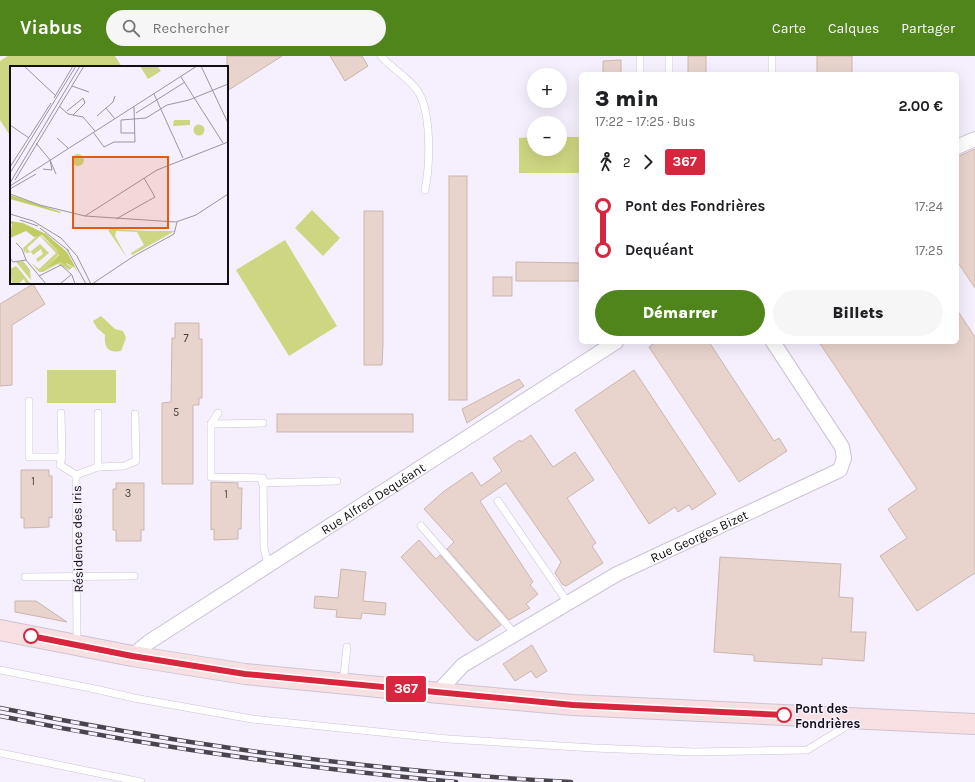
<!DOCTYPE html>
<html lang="fr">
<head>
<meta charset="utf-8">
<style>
	:root { --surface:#fff; --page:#f6f6f6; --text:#202124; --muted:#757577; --accent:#50851c }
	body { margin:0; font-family:Karla,sans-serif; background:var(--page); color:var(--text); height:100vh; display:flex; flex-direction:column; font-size:15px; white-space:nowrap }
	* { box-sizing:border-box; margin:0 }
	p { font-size:13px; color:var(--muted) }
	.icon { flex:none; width:22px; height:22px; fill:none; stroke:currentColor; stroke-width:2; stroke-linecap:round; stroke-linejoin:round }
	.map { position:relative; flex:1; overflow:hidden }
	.panel { position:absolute; left:579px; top:16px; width:380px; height:272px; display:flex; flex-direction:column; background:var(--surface); border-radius:6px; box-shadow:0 4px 16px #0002 }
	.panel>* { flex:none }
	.badge { padding:0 8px; border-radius:3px; font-size:14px; line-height:26px }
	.buttons { position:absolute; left:527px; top:12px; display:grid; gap:8px }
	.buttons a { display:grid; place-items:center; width:40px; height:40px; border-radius:50%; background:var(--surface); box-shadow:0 4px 16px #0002; font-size:20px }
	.map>.badge { position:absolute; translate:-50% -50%; box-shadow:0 0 0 2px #fff }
	.legs { display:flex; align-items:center; gap:6px; height:44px; padding:0 16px; font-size:13px }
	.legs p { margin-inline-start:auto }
	.headline { display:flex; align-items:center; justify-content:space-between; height:68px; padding:0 16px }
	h1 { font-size:22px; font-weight:800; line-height:30px }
	.button { display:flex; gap:8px; margin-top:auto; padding:8px 16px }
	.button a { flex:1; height:46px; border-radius:24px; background:var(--accent); color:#fff; font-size:16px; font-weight:800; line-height:46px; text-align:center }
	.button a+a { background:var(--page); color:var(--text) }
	ul { padding:0 16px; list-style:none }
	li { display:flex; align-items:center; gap:14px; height:44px; font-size:15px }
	li i { display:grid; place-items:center; width:6px; height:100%; margin:0 5px; background:currentColor }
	li i::after { content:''; width:10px; height:10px; margin:-5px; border:3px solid; border-radius:50%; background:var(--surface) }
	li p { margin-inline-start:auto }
	li:first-child i { background:linear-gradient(#0000 50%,currentColor 0) }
	li:last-child i { background:linear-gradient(currentColor 50%,#0000 0) }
	header { display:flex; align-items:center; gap:24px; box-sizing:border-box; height:56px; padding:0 20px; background:var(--accent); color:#fff }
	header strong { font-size:19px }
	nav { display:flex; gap:22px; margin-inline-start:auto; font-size:14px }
	.search { width:280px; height:36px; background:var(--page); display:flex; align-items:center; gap:10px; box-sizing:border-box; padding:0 14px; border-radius:22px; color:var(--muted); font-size:15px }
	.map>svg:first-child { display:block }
	.green { fill:#ced681 }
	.building { fill:#e8d4cc; stroke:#cab6af }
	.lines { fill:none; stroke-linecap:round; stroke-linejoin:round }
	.lane-casing { stroke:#ccc3d4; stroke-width:8 }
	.street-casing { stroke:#ccc3d4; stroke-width:16 }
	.secondary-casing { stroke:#ccc3d4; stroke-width:22 }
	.lane { stroke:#fff; stroke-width:7 }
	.street { stroke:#fff; stroke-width:14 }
	.secondary { stroke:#f8e0e2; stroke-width:20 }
	.rail-casing { stroke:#49454d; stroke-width:4.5 }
	.rail { stroke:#f6effd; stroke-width:3; stroke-dasharray:9; stroke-linecap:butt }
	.line-1-casing { stroke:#fff; stroke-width:9 }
	.line-1 { stroke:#d7263d; stroke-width:6 }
	.stop-1-dot { fill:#fff; stroke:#d7263d; stroke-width:2 }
	.labels { text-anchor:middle; stroke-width:3; stroke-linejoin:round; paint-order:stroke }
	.number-label { font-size:11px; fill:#463f41 }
	.street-label { font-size:13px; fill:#100d13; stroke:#f6effd }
	.stop-label { font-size:13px; font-weight:bold; fill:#100d13; stroke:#f6effd; text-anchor:start }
	.inset-road { fill:none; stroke:#9a959f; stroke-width:1 }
	.view { fill:#e8590c; fill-opacity:0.15; stroke:#e8590c; stroke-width:2 }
	.inset-edge { fill:none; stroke:#100d13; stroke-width:2 }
</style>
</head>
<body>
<header>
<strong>Viabus</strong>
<div class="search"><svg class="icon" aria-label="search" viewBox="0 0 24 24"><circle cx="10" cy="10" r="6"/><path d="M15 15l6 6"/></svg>Rechercher</div>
<nav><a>Carte</a><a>Calques</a><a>Partager</a></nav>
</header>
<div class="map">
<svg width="975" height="726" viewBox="0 0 975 726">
	<rect width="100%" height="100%" fill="#f6effd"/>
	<g class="green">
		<polygon points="8,0 115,0 122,11 11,11 11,81 0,64 0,5"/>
		<polygon points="534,81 534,93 560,93 560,81 581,81 581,117 519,117 519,82"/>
		<polygon points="312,154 340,182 323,200 295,172"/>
		<polygon points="285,184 337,270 289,300 236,214"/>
		<path d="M101,260L115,273L123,275L126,282L121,295C108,297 104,292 105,279L97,272L93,265Z"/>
		<rect x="47" y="314" width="69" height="33"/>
	</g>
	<g class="building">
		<polygon points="227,0 282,0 227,35"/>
		<polygon points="330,0 362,0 368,10 345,25"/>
		<rect x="688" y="0" width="18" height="18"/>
		<rect x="817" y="0" width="35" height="18"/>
		<polygon points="621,4 621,18 603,18 603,5"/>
		<polygon points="975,93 975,232 957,205 957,101"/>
		<rect x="449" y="120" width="18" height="224"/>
		<polygon points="364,155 383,155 383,288 382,309 364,309"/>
		<polygon points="516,206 581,207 581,225 516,225"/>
		<rect x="493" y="221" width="19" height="19"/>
		<polygon points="33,228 45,248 12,269 12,329 0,330 0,248"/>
		<polygon points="957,254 975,281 975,517 917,555 880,500 907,482 888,453 917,433 819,286 957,286"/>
		<polygon points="175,267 199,267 199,283 202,283 202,342 199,342 199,349 193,349 193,428 162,428 162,347 171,346 172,282 175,282"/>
		<polygon points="656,286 709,286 774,385 779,382 787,395 739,426 649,291"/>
		<polygon points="634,314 716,438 692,454 689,449 678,456 675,451 649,468 575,354"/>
		<polygon points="519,323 524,330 467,367 462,353"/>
		<rect x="277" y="358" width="136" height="18"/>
		<polygon points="531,379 553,411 575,396 594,424 567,442 596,487 592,490 603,507 566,530 562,528 555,517 561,506 506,427 480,445 533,526 530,529 538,538 526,548 530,552 509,564 447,493 454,486 424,453 443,436 472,416 481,430 502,415 493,402 520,384 521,386"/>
		<polygon points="21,414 49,414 49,420 52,420 52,462 49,461 49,471 24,472 24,462 21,462"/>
		<polygon points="211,426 238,427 238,432 242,432 241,473 238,473 238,483 214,484 214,473 211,474"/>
		<polygon points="116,427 144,427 144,474 141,474 141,485 116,485 116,474 113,474 113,433 116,433"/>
		<polygon points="419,484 436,503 440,499 501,569 477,585 470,579 401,501"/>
		<polygon points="720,501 841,508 839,541 853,542 851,576 866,576 864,605 822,602 822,609 754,605 754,599 714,596"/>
		<polygon points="341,513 366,516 363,545 386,547 385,559 362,557 361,563 336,561 337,554 314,552 315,540 338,542"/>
		<polygon points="15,545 36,545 67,566 15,556"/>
		<polygon points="532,589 547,615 536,622 531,615 515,625 503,608"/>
	</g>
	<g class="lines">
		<defs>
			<g id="lane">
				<path d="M381,0C391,12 407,20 417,34C432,55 430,109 425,134"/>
				<polyline points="640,0 640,18"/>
				<polyline points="772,0 772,18"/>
				<polyline points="669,18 669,0"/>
				<polyline points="29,345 29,401 62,401 60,409 76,419 77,588"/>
				<polyline points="61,357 62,401"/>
				<polyline points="98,357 98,411"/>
				<polyline points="218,357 211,368 211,421 263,422 264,492 268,508"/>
				<polyline points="211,368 263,367"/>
				<polyline points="76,419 98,411 124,410 136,405 135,358"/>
				<polyline points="262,427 337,425"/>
				<polyline points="498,445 568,547"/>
				<polyline points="421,470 515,578"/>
				<polyline points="25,521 134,520"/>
				<polyline points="0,614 95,633 134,642 252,663 448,683 594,692 694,696 807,694 850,668"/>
				<polyline points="343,627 347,591"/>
				<polyline points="0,697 141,726"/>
			</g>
			<g id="street">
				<polyline points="957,91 975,83"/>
				<path id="s1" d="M132,600L149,586L616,286"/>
				<path id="s2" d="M438,636L463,609L617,518L840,414L844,402L842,391L773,286"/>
			</g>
			<polyline id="secondary" points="0,574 132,600 245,618 471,640 573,649 975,668"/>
		</defs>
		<use href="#lane" class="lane-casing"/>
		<use href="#street" class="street-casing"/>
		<use href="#secondary" class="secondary-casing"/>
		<use href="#lane" class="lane"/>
		<use href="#street" class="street"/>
		<use href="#secondary" class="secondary"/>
		<defs>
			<g id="rail">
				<path d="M0,652C188,690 380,716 571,726"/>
				<path d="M0,660C151,691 303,712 456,726"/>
			</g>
		</defs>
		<use href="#rail" class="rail-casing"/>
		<use href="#rail" class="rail"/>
	</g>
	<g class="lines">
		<defs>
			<polyline id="line-1" points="31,580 132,600 245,618 573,649 784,659"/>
		</defs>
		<use href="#line-1" class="line-1-casing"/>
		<use href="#line-1" class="line-1"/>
	</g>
	<g class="stop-1-dot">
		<circle cx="31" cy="580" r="7"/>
		<circle cx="784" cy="659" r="7"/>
	</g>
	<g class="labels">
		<g class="number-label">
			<text x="186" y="286">7</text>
			<text x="176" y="360">5</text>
			<text x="33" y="429">1</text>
			<text x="128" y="441">3</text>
			<text x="226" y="442">1</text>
		</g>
		<g class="street-label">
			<text dy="5" stroke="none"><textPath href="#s1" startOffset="288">Rue Alfred Dequéant</textPath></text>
			<text dy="5" stroke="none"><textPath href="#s2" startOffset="306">Rue Georges Bizet</textPath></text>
			<text transform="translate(77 483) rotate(-91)" y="5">Résidence des Iris</text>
		</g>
		<g class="stop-label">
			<text x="795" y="657">Pont des<tspan x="795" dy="15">Fondrières</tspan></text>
		</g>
	</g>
	<g transform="translate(10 10)">
		<rect width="218" height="218" fill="#f6effd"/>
		<path d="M130,0H147L151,5L138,13ZM164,54H180V59L163,60ZM183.5 64a5.5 5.5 0 1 1 11 0a5.5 5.5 0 1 1-11 0ZM62 94a6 6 0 1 1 12 0a6 6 0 1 1-12 0ZM102,163L138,165H165L122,189L121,187L134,179L127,166L106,165L105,170L117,192L98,164ZM29,168L47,184L49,188L37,203L51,196L63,201L59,204L48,198L33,206H29L21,197L29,203L46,187L30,170L17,182L20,186L30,178L39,187L28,196L26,193L33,188L31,183L23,189L21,186L16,187L15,182V188L13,182ZM13,195L20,204L21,214L6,196ZM6,200L8,202L20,217L16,218L14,213L8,218H2L0,203Z" fill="#ced681"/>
		<path d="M0,129L51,146L50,147L0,133ZM0,155L13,157L36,168L57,186L68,206L64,201L56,197L58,201L51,196L36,203L49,189L47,184L32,169L24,171L16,165L0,172L2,159Z" fill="#c3cc63"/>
		<path class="inset-road" d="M14,0L46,30M191,0L218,57M171,11L213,77M62,20L79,26M144,28L173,92M44,32L63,0M49,40L58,48L73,51L85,65M96,42L105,53M57,45L73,32L75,37L63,49M126,47L175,16M87,50L103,36L105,30M0,59L19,72M83,66L94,81L104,76H125L124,41M125,67H111V54L136,52L157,39L179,34L218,18M47,72L58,82M26,77L40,94M40,94L46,108M0,101L41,37M33,103L42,104L40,94M0,107L66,0M5,114L74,0M0,117L70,0M0,120L187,0M0,123L26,108M0,128L30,139L75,150L166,156L186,149L218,128M0,148L23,155L51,172L67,190L81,218M75,150L147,104L218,76M106,153L145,131L134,112M10,154L28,160M30,162L59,185M6,177L12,183L16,194L36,218M57,183L76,218M0,192L3,196L16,194M29,210L51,199L62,209L65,218M50,218L62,208M82,218L124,190L164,168L167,156"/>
		<path class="view" d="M63,91H158V162H63Z"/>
		<rect width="218" height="218" class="inset-edge"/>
	</g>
</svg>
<div class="buttons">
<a>+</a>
<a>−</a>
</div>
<b class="badge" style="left:406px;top:633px;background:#d7263d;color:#fff">367</b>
<section class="panel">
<div class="headline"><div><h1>3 min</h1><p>17:22 – 17:25 · Bus</p></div><b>2.00 €</b></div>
<div class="legs"><svg class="icon" aria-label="walk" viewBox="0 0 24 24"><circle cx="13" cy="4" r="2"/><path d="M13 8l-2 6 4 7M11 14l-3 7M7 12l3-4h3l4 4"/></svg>2<svg class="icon" aria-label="forward" viewBox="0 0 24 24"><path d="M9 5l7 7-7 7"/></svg><b class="badge" style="background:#d7263d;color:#fff">367</b></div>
<ul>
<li><i style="color:#d7263d"></i><b>Pont des Fondrières</b><p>17:24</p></li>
<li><i style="color:#d7263d"></i><b>Dequéant</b><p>17:25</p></li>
</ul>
<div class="button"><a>Démarrer</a><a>Billets</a></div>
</section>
</div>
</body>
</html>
